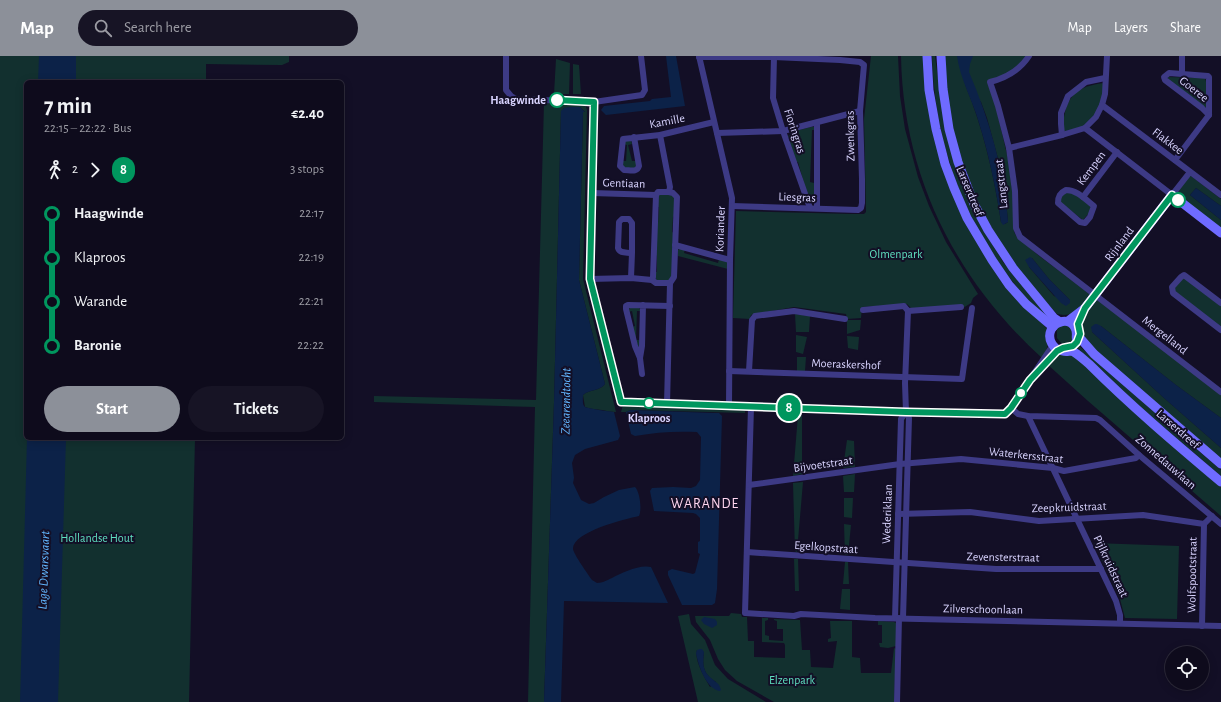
<!DOCTYPE html>
<html lang="en">
<head>
<meta charset="utf-8">
<style>
	:root { --surface:#0e0b1c; --page:#171425; --text:#f1f3f6; --muted:#9b9ba3; --line:#2e2b3b; --accent:#8c9099 }
	body { margin:0; font-family:"Alegreya Sans",sans-serif; background:var(--page); color:var(--text); height:100vh; display:flex; flex-direction:column; font-size:15px; white-space:nowrap }
	* { box-sizing:border-box; margin:0 }
	p { font-size:13px; color:var(--muted) }
	.icon { flex:none; width:22px; height:22px; fill:none; stroke:currentColor; stroke-width:2; stroke-linecap:round; stroke-linejoin:round }
	.map { position:relative; flex:1; overflow:hidden }
	.side { position:absolute; left:24px; top:24px; width:320px; height:360px; display:flex; flex-direction:column; background:var(--surface); border-radius:6px; box-shadow:0 2px 10px #0003,0 0 0 1px var(--line) }
	.side>* { flex:none }
	.badge { padding:0 8px; border-radius:13px; font-size:14px; line-height:26px }
	.tools { position:absolute; left:1165px; top:590px; display:grid; gap:8px }
	.tools a { display:grid; place-items:center; width:44px; height:44px; border-radius:50%; background:var(--surface); box-shadow:0 2px 10px #0003,0 0 0 1px var(--line); font-size:20px }
	.map>.badge { position:absolute; translate:-50% -50%; box-shadow:0 0 0 2px #fff }
	.legs { display:flex; align-items:center; gap:6px; height:44px; padding:0 20px; font-size:13px }
	.legs p { margin-inline-start:auto }
	.summary { display:flex; align-items:center; justify-content:space-between; height:68px; padding:0 20px }
	h1 { font-size:22px; font-weight:700; line-height:30px }
	.primary-button { display:flex; gap:8px; margin-top:auto; padding:8px 20px }
	.primary-button a { flex:1; height:46px; border-radius:24px; background:var(--accent); color:#fff; font-size:16px; font-weight:700; line-height:46px; text-align:center }
	.primary-button a+a { background:var(--page); color:var(--text) }
	ul { padding:0 20px; list-style:none }
	li { display:flex; align-items:center; gap:14px; height:44px; font-size:15px }
	li i { display:grid; place-items:center; width:6px; height:100%; margin:0 5px; background:currentColor }
	li i::after { content:''; width:10px; height:10px; margin:-5px; border:3px solid; border-radius:50%; background:var(--surface) }
	li p { margin-inline-start:auto }
	li:first-child i { background:linear-gradient(#0000 50%,currentColor 0) }
	li:last-child i { background:linear-gradient(currentColor 50%,#0000 0) }
	header { display:flex; align-items:center; gap:24px; box-sizing:border-box; height:56px; padding:0 20px; background:var(--accent); color:#fff }
	header strong { font-size:19px }
	nav { display:flex; gap:22px; margin-inline-start:auto; font-size:14px }
	.search { width:280px; height:36px; background:var(--page); display:flex; align-items:center; gap:10px; box-sizing:border-box; padding:0 14px; border-radius:22px; color:var(--muted); font-size:15px }
	.map>svg:first-child { display:block }
	.green { fill:#12302f; fill-rule:evenodd }
	.water { fill:#0c2248 }
	.lines { fill:none; stroke-linecap:round; stroke-linejoin:round }
	.street { stroke:#3d3a85; stroke-width:6 }
	.secondary { stroke:#6f6bff; stroke-width:9 }
	.line-1-casing { stroke:#fff; stroke-width:9 }
	.line-1 { stroke:#00965e; stroke-width:6 }
	.stop-1-dot { fill:#fff; stroke:#00965e; stroke-width:2 }
	.labels { text-anchor:middle; stroke-width:4; stroke-linejoin:round; paint-order:stroke }
	.street-label { font-size:12px; fill:#d9d4ff; stroke:#130f26 }
	.stop-label { font-size:12px; font-weight:bold; fill:#d9d4ff; stroke:#130f26; text-anchor:end }
	.park-label { font-size:12px; fill:#5fe0c0; stroke:#130f26 }
	.water-label { font-size:13px; font-style:italic; fill:#62b6ff; stroke:#130f26 }
	.quarter-label { font-size:14px; letter-spacing:1px; fill:#ffd6f0; stroke:#130f26 }
</style>
</head>
<body>
<header>
<strong>Map</strong>
<div class="search"><svg class="icon" aria-label="search" viewBox="0 0 24 24"><circle cx="10" cy="10" r="6"/><path d="M15 15l6 6"/></svg>Search here</div>
<nav><a>Map</a><a>Layers</a><a>Share</a></nav>
</header>
<div class="map">
<svg width="1221" height="646" viewBox="0 0 1221 646">
	<rect width="100%" height="100%" fill="#130f26"/>
	<g class="green">
		<polygon points="0,0 289,0 289,6 282,9 206,8 206,26 26,26 26,382 195,382 189,646 0,646"/>
		<polygon points="871,0 898,0 900,40 905,73 918,121 929,150 946,186 978,238 973,242 971,247 963,252 911,252 907,248 862,251 861,262 847,263 846,258 794,251 755,258 751,259 750,263 733,262 736,155 852,158 864,158 866,156 864,63"/>
		<path d="M901,0H924L931,61L974,181L1047,273C1049,287 1049,290 1042,302C955,223 903,119 901,0Z"/>
		<path d="M932,0H935L940,37L982,171L1003,206L1024,232L1054,266C1049,262 1042,258 1037,253C1026,244 1018,232 1009,221C960,158 934,79 932,0Z"/>
		<path d="M945,0H1026L1021,8L1003,21L987,25L995,47L1008,103L1013,140L1014,176L1017,181L1038,199L1091,239L1074,258L1064,259L1057,258L1037,237L1012,207L985,163L964,116L954,84L946,39ZM965,28L981,46L987,62L1000,110L1005,133L1008,166L1005,168L1001,166C994,119 983,72 965,28ZM1032,202L1049,223L1070,244L1054,240L1029,211Z"/>
		<polygon points="556,3 570,7 569,38 554,38"/>
		<polygon points="573,8 579,9 581,38 573,38"/>
		<polygon points="1168,21 1205,22 1206,26 1206,51 1205,52 1168,24"/>
		<path d="M1104,27L1101,49L1088,68L1078,73L1062,76C1065,44 1071,31 1104,27Z"/>
		<path d="M544,47L585,48L587,54L583,223L616,356C611,356 607,355 602,354C596,353 590,353 585,351L583,339C590,333 600,335 605,328L579,224L583,56H585L580,51L564,52L561,56L554,347L544,646H528L535,351L374,346V340L536,344Z"/>
		<polygon points="811,71 814,71 816,74 812,74 810,126 814,127 814,144 809,145 798,106 796,106 788,80 790,79 791,76"/>
		<polygon points="631,84 632,88 628,89 632,105 636,105 636,110 634,113 626,112 622,109 623,105 626,105 627,89 623,88 624,85"/>
		<polygon points="1191,120 1221,143 1221,150 1196,132 1190,139 1221,164 1221,174 1175,138 1187,122"/>
		<path d="M1070,135L1094,151L1083,164L1060,146C1061,139 1064,138 1070,135Z"/>
		<polygon points="661,137 674,140 675,160 673,161 672,176 674,177 671,224 657,224 655,222 655,216 657,216 657,200 656,199 657,167 658,167 659,151 657,151 659,139"/>
		<polygon points="680,193 685,193 684,197 718,207 719,203 727,206 728,208 728,213 678,200 678,194"/>
		<polygon points="1184,221 1221,250 1221,273 1172,235"/>
		<path d="M1096,242L1221,338V362L1176,329L1101,270L1092,276L1164,342L1221,392V405L1087,288C1077,267 1085,260 1096,242Z"/>
		<polygon points="630,252 639,252 641,255 637,255 636,284 640,284 640,290 638,291 632,271 635,270 632,255 628,256 628,254"/>
		<polygon points="795,258 810,260 809,276 796,276"/>
		<polygon points="847,264 861,264 860,274 847,278"/>
		<polygon points="1065,269 1072,272 1073,285 1067,288 1061,287 1057,282 1057,271"/>
		<polygon points="796,279 807,281 803,298 796,296"/>
		<polygon points="847,280 859,281 858,294 848,292"/>
		<path d="M1078,289C1126,330 1172,373 1221,414V420L1101,317L1076,290Z"/>
		<path d="M1071,297L1221,431V460L1088,345L1047,308C1057,299 1059,298 1071,297Z"/>
		<polygon points="797,301 806,301 805,315 797,315"/>
		<polygon points="623,349 745,353 745,357 631,354 626,356 621,356"/>
		<polygon points="798,359 802,360 802,418 793,420"/>
		<polygon points="847,384 854,385 855,411 843,412"/>
		<polygon points="855,418 854,436 844,436 843,420"/>
		<polygon points="803,426 797,496 795,495 793,427"/>
		<polygon points="844,442 853,442 852,462 844,461"/>
		<polygon points="844,468 851,469 848,499 845,499"/>
		<polygon points="1094,487 1179,490 1177,563 1125,562 1120,543"/>
		<polygon points="794,503 798,503 799,535 795,535"/>
		<polygon points="845,506 848,506 849,528 843,528"/>
		<polygon points="842,533 850,533 850,554 840,553"/>
		<polygon points="731,557 741,558 742,561 747,561 748,585 754,585 754,601 785,602 785,589 784,587 762,586 762,562 768,562 768,564 765,565 765,579 769,580 769,584 783,585 783,573 777,573 777,565 774,564 774,563 800,564 802,594 810,594 811,611 833,612 837,585 828,586 828,583 831,582 830,565 852,565 852,601 860,602 861,617 891,617 894,592 896,593 894,646 774,646 737,625 725,614 718,603 710,584 696,566 695,560 729,560"/>
		<path d="M689,558L691,568L705,584L715,609L728,623L766,646H698L678,560ZM697,594L704,596C702,610 703,618 716,626L710,631C705,622 694,605 697,594Z"/>
		<polygon points="878,565 894,566 896,567 896,590 888,592 880,591 879,587 882,587 882,569 878,569"/>
	</g>
	<g class="water">
		<polygon points="39,0 76,0 76,26 38,26"/>
		<polygon points="666,0 676,0 685,50 606,59 601,54 604,50 650,45 652,43 671,41"/>
		<path d="M957,0H973L970,8L969,16C989,63 1004,113 1008,165V166L1003,169L1001,166C996,133 989,99 979,67C973,45 960,23 957,0Z"/>
		<path d="M570,51H580L585,56H583L579,224L605,328C600,335 590,333 583,339C583,342 582,349 585,351C586,352 611,356 614,356L620,380L618,384L585,393L575,399L572,407L574,422L573,427L581,444L589,448L594,447L604,441L619,434L635,431C640,436 642,454 639,460C625,463 572,476 573,493C574,499 588,518 592,524L597,527C603,527 607,524 612,522C621,517 640,508 651,511L668,547L564,545L561,646H544L554,347L561,55L564,52Z"/>
		<polygon points="1196,132 1221,150 1221,164 1190,139"/>
		<polygon points="1030,201 1032,202 1049,223 1070,244 1070,247 1066,250 1061,247 1029,211 1025,204"/>
		<polygon points="1095,268 1097,268 1101,270 1176,329 1221,362 1221,392 1164,342 1092,276 1091,271"/>
		<path d="M631,354L714,357H719L722,360L717,533L715,547L712,549H682L668,519V515L672,513L693,518L695,517L700,498L698,497V486L700,485V462L696,458L693,457L654,455L650,435L652,432L673,431L691,432L696,430L700,424L701,381L697,376C676,375 656,376 635,380L631,378L626,356Z"/>
		<polygon points="27,382 66,382 58,646 20,646"/>
		<polygon points="704,561 715,563 717,566 717,569 712,572 704,568 701,564"/>
		<path d="M700,593H702L704,596C703,606 702,615 711,622C716,627 719,626 721,634L720,635C706,633 698,609 696,597L697,594Z"/>
	</g>
	<g class="lines">
		<g class="street">
			<polyline points="506,0 506,34 511,40 516,43 594,46 642,39 645,34 641,0"/>
			<polyline points="699,0 732,142 730,204 729,350"/>
			<path d="M1029,0C1020,14 1006,22 990,26L998,50L1009,92L1015,135L1016,172L1020,181L1221,336"/>
			<polyline points="1107,0 1105,38 1102,49 1221,139"/>
			<polyline points="699,1 774,1 840,4 860,6 864,9 860,55 862,123 862,147 861,152 858,154 732,150"/>
			<polyline points="774,1 773,42 783,75 810,152"/>
			<polygon points="1169,17 1208,20 1209,21 1209,59 1202,52 1165,24 1164,21"/>
			<polyline points="1182,18 1182,0"/>
			<polyline points="594,46 590,223 621,346 906,356 1005,358 1011,352 1053,289"/>
			<polyline points="817,67 817,152"/>
			<polyline points="1085,72 1096,61 1102,49"/>
			<polyline points="717,77 783,75 860,55"/>
			<polyline points="660,79 670,131 669,136 673,137 677,141 674,221 670,227 667,348"/>
			<polyline points="1062,79 1061,68 1061,57 1068,40 1086,26 1105,22"/>
			<path d="M634,81L639,110C637,117 630,114 624,114L620,110L623,83L660,79L714,66"/>
			<polyline points="1009,92 1062,79 1085,72 1172,139 1190,116"/>
			<polyline points="1175,104 1209,59"/>
			<path d="M1066,134C1077,134 1085,143 1094,150L1090,161L1085,167L1080,166L1058,147C1058,140 1060,137 1066,134Z"/>
			<polyline points="592,137 656,139"/>
			<polyline points="1083,141 1117,96"/>
			<polyline points="675,189 730,204"/>
			<path d="M631,222L632,197C626,196 620,198 618,192L619,166L622,163H629L632,167V197"/>
			<polyline points="590,223 631,222 652,224 656,227 670,227"/>
			<polyline points="652,224 653,221 656,139 658,136 669,136"/>
			<polyline points="1221,247 1184,219 1181,221 1172,231 1173,237 1221,274"/>
			<polyline points="643,249 642,290 640,302 635,290 626,253 626,250 628,249 670,250"/>
			<polyline points="863,254 904,250 908,255 961,251"/>
			<polyline points="640,302 642,318"/>
			<polyline points="729,315 962,323 972,252"/>
			<polyline points="749,315 752,264 755,260 794,255 845,263"/>
			<polyline points="1037,318 1059,294"/>
			<polyline points="751,351 745,557 794,560 801,558 875,562 1221,570"/>
			<polyline points="1011,352 1018,358 1028,360 1096,362 1100,364 1139,399 1221,468"/>
			<polyline points="1028,360 1116,545 1120,559 1120,567"/>
			<polyline points="749,429 900,408 961,403 1053,412 1064,415 1136,402 1139,399"/>
			<polyline points="898,458 970,456 1039,465 1143,459 1204,468 1212,460"/>
			<polyline points="747,496 996,513 1101,513"/>
			<polyline points="895,562 901,363 906,356"/>
			<polyline points="903,562 909,362 906,356 905,327 908,255"/>
			<polyline points="1202,570 1204,468"/>
			<polyline points="897,646 899,562"/>
		</g>
		<g class="secondary">
			<polyline points="927,0 929,34 936,73 945,108 954,132 967,162 992,204 1009,229 1026,248 1053,271"/>
			<polyline points="941,0 943,33 949,73 958,106 974,148 988,174 1013,212 1054,262 1060,266"/>
			<polyline points="1068,265 1085,252 1172,139 1221,177"/>
			<polyline points="1080,282 1094,298 1221,408"/>
			<path d="M1077,286C1075,281 1078,277 1075,272C1070,261 1055,265 1051,274C1047,283 1053,294 1063,295C1066,296 1069,295 1072,295C1077,297 1084,304 1089,308C1131,350 1176,388 1221,426"/>
		</g>
	</g>
	<g class="lines">
		<defs>
			<polyline id="line-1" points="557,44 594,46 590,223 621,346 624,346 906,356 1005,358 1011,352 1030,324 1057,295 1063,292 1073,290 1077,286 1080,278 1078,268 1085,252 1172,139 1178,144"/>
		</defs>
		<use href="#line-1" class="line-1-casing"/>
		<use href="#line-1" class="line-1"/>
	</g>
	<g class="stop-1-dot">
		<circle cx="557" cy="44" r="7"/>
		<circle cx="1178" cy="144" r="7"/>
		<circle cx="1021" cy="337" r="5"/>
		<circle cx="649" cy="347" r="5"/>
	</g>
	<g class="labels">
		<g class="street-label">
			<text transform="translate(1194 33) rotate(38)" y="4">Goeree</text>
			<text transform="translate(667 65) rotate(-11)" y="4">Kamille</text>
			<text transform="translate(795 75) rotate(72)" y="4">Fioringras</text>
			<text transform="translate(850 80) rotate(-91)" y="4">Zwenkgras</text>
			<text transform="translate(1168 85) rotate(37)" y="4">Flakkee</text>
			<text transform="translate(1091 112) rotate(-53)" y="4">Kempen</text>
			<text transform="translate(624 127) rotate(2)" y="4">Gentiaan</text>
			<text transform="translate(1001 128) rotate(-96)" y="4">Langstraat</text>
			<text transform="translate(970 135) rotate(67)" y="4">Larserdreef</text>
			<text transform="translate(797 141) rotate(2)" y="4">Liesgras</text>
			<text transform="translate(720 173) rotate(-88)" y="4">Koriander</text>
			<text transform="translate(1119 188) rotate(-53)" y="4">Rijnland</text>
			<text transform="translate(1165 279) rotate(38)" y="4">Mergelland</text>
			<text transform="translate(846 308) rotate(2)" y="4">Moeraskershof</text>
			<text transform="translate(1178 373) rotate(41)" y="4">Larserdreef</text>
			<text transform="translate(1026 399) rotate(6)" y="4">Waterkersstraat</text>
			<text transform="translate(1166 406) rotate(41)" y="4">Zonnedauwlaan</text>
			<text transform="translate(823 408) rotate(-8)" y="4">Bijvoetstraat</text>
			<text transform="translate(1069 451) rotate(-2)" y="4">Zeepkruidstraat</text>
			<text transform="translate(887 458) rotate(-88)" y="4">Wederiklaan</text>
			<text transform="translate(826 491) rotate(4)" y="4">Egelkopstraat</text>
			<text transform="translate(1003 501) rotate(1)" y="4">Zevensterstraat</text>
			<text transform="translate(1111 510) rotate(65)" y="4">Pijlkruidstraat</text>
			<text transform="translate(1192 519) rotate(-89)" y="4">Wolfspootstraat</text>
			<text transform="translate(983 553) rotate(1)" y="4">Zilverschoonlaan</text>
		</g>
		<g class="stop-label">
			<text x="546" y="48">Haagwinde</text>
			<text x="649" y="366" text-anchor="middle">Klaproos</text>
		</g>
		<g class="park-label">
			<text x="896" y="202">Olmenpark</text>
			<text x="97" y="486">Hollandse Hout</text>
			<text x="792" y="628">Elzenpark</text>
		</g>
		<g class="water-label">
			<text transform="translate(565 345) rotate(-89)" y="5">Zeearendtocht</text>
			<text transform="translate(43 514) rotate(-88)" y="5">Lage Dwarsvaart</text>
		</g>
		<g class="quarter-label">
			<text x="705" y="452">WARANDE</text>
		</g>
	</g>
</svg>
<div class="tools">
<a><svg class="icon" aria-label="locate" viewBox="0 0 24 24"><circle cx="12" cy="12" r="6"/><path d="M12 2v4M12 18v4M2 12h4M18 12h4"/></svg></a>
</div>
<b class="badge" style="left:789px;top:352px;background:#00965e;color:#fff">8</b>
<section class="side">
<div class="summary"><div><h1>7 min</h1><p>22:15 – 22:22 · Bus</p></div><b>€2.40</b></div>
<div class="legs"><svg class="icon" aria-label="walk" viewBox="0 0 24 24"><circle cx="13" cy="4" r="2"/><path d="M13 8l-2 6 4 7M11 14l-3 7M7 12l3-4h3l4 4"/></svg>2<svg class="icon" aria-label="forward" viewBox="0 0 24 24"><path d="M9 5l7 7-7 7"/></svg><b class="badge" style="background:#00965e;color:#fff">8</b><p>3 stops</p></div>
<ul>
<li><i style="color:#00965e"></i><b>Haagwinde</b><p>22:17</p></li>
<li><i style="color:#00965e"></i><span>Klaproos</span><p>22:19</p></li>
<li><i style="color:#00965e"></i><span>Warande</span><p>22:21</p></li>
<li><i style="color:#00965e"></i><b>Baronie</b><p>22:22</p></li>
</ul>
<div class="primary-button"><a>Start</a><a>Tickets</a></div>
</section>
</div>
</body>
</html>
